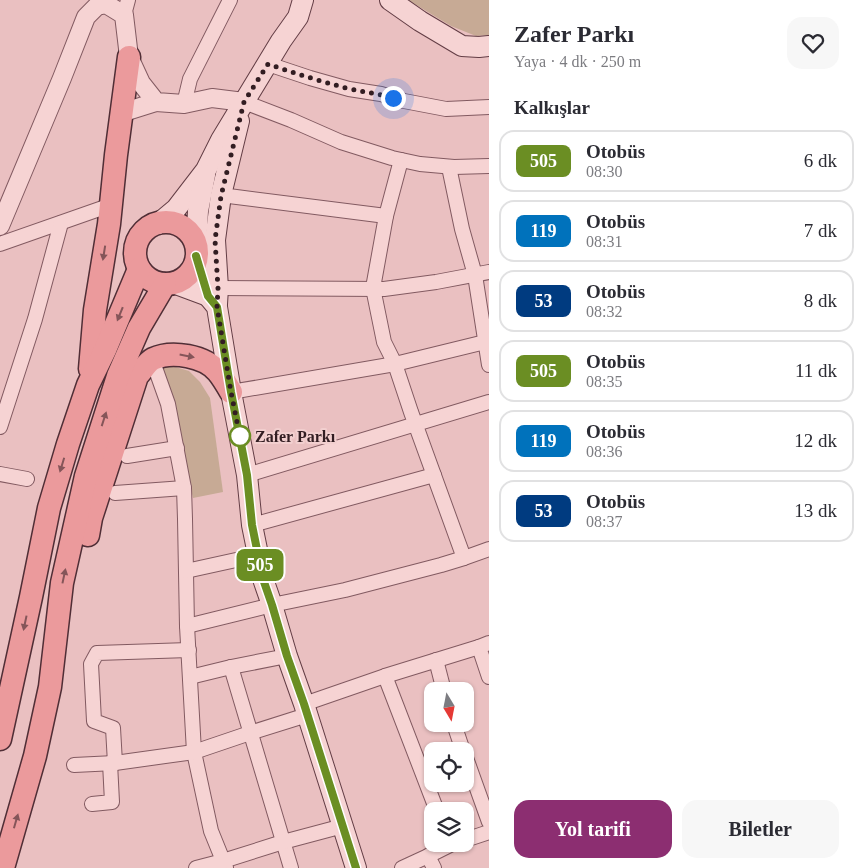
<!DOCTYPE html>
<html lang="tr">
<head>
<meta charset="utf-8">
<style>
	:root { --surface:#fff; --page:#f7f7f7; --text:#2b2b33; --muted:#7c7c81; --line:#e1e1e2; --accent:#8c2e71 }
	body { margin:0; font-family:"Times New Roman",serif; background:var(--page); color:var(--text); height:100vh; display:flex; flex-direction:column; font-size:19px; white-space:nowrap }
	* { box-sizing:border-box; margin:0 }
	p { font-size:16px; color:var(--muted) }
	.icon { flex:none; width:28px; height:28px; fill:none; stroke:currentColor; stroke-width:2; stroke-linecap:round; stroke-linejoin:round }
	.map { position:relative; flex:1; overflow:hidden }
	.details { display:flex; flex-direction:column; background:var(--surface); width:375px }
	.details>* { flex:none }
	.badge { padding:0 10px; border-radius:8px; font-size:18px; line-height:32px }
	.needle { width:32px; rotate:170deg }
	.controls { position:absolute; left:424px; top:682px; display:grid; gap:10px }
	.controls a { display:grid; place-items:center; width:50px; height:50px; border-radius:10px; background:var(--surface); box-shadow:0 1px 4px #0004; font-size:25px }
	.you { position:absolute; width:25px; height:25px; margin:-12px; border:4px solid #fff; border-radius:50%; background:#1a73e8; box-shadow:0 0 0 8px #1a73e833 }
	.map>.badge { position:absolute; translate:-50% -50%; box-shadow:0 0 0 2px #fff }
	h2 { padding:0 25px; font-size:19px; line-height:45px }
	.round { display:grid; place-items:center; flex:none; width:52px; height:52px; border-radius:15px; background:var(--page) }
	.summary { display:flex; align-items:center; justify-content:space-between; height:85px; padding:0 25px }
	h1 { font-size:24px; font-weight:700; line-height:38px }
	.primary-button { display:flex; gap:10px; margin-top:auto; padding:10px 25px }
	.primary-button a { flex:1; height:58px; border-radius:15px; background:var(--accent); color:#fff; font-size:20px; font-weight:700; line-height:58px; text-align:center }
	.primary-button a+a { background:var(--page); color:var(--text) }
	ul { padding:0; list-style:none }
	li { display:flex; align-items:center; gap:15px; height:62px; margin:0 10px 8px; padding:0 15px; border:2px solid var(--line); border-radius:15px }
	li div { flex:1 }
	li b { display:block; font-size:19px }
	li em { font-style:normal }
	li .badge { min-width:55px; font-weight:700; text-align:center }
	main { display:flex; flex:1; min-height:0 }
	.map>svg:first-child { display:block }
	.green { fill:#c7aa95 }
	.lines { fill:none; stroke-linecap:round; stroke-linejoin:round }
	.minor-casing { stroke:#825a61; stroke-width:16 }
	.tertiary-casing { stroke:#825a61; stroke-width:20 }
	.secondary-casing { stroke:#633d45; stroke-width:22 }
	.primary-casing { stroke:#502e36; stroke-width:25 }
	.minor { stroke:#f6d3d3; stroke-width:14 }
	.tertiary { stroke:#f6d3d3; stroke-width:18 }
	.secondary { stroke:#f6d3d3; stroke-width:20 }
	.primary { stroke:#eb9a9c; stroke-width:22 }
	.oneway { fill:#855559 }
	.line-casing { stroke:#fff; stroke-width:11 }
	.line { stroke:#6b8e23; stroke-width:8 }
	.walk { stroke:#321d22; stroke-width:5; stroke-dasharray:0 9 }
	.stop-dot { fill:#fff; stroke:#6b8e23; stroke-width:2.5 }
	.labels { text-anchor:middle; stroke-width:4; stroke-linejoin:round; paint-order:stroke }
	.stop-label { font-size:16px; font-weight:bold; fill:#321d22; stroke:#f2cfcf; text-anchor:start }
</style>
</head>
<body>
<main>
<div class="map">
<svg width="489" height="868" viewBox="0 0 489 868">
	<rect width="100%" height="100%" fill="#eac0c1"/>
	<g class="green">
		<polygon points="408,0 489,0 489,35 476,36 451,26"/>
		<polygon points="162,363 189,371 200,382 210,398 223,492 193,498"/>
	</g>
	<g class="lines">
		<defs>
			<g id="minor">
				<polyline points="124,15 128,0"/>
				<polyline points="268,64 310,78 349,89 381,94 404,101 446,109 489,107"/>
				<polyline points="244,102 291,120 341,142 392,158 420,164 454,167 489,166"/>
				<polyline points="184,104 190,79 230,0"/>
				<polyline points="449,167 462,229 475,275 489,365"/>
				<polyline points="221,195 386,216"/>
				<polyline points="0,244 111,205"/>
				<polyline points="218,288 384,289 436,282 489,272"/>
				<polyline points="152,359 168,404 184,488 185,519 187,626 194,752 211,831 226,868"/>
				<polyline points="231,392 395,364 489,341"/>
				<polyline points="0,427 35,319 61,223"/>
				<polyline points="127,456 177,448"/>
				<polyline points="0,474 27,479"/>
				<polyline points="247,475 489,402"/>
				<polyline points="115,493 184,488"/>
				<polyline points="252,525 434,475"/>
				<polyline points="464,558 489,549"/>
				<polyline points="186,571 259,555"/>
				<polyline points="187,626 272,605 345,590 441,565 464,558 411,412 395,364 384,342 373,288 386,216 401,160"/>
				<polyline points="489,643 479,647 489,677"/>
				<polyline points="436,660 444,691"/>
				<polyline points="231,667 291,868"/>
				<polyline points="385,676 437,811"/>
				<polyline points="190,677 231,667 287,656"/>
				<polyline points="304,704 385,676 479,647"/>
				<polyline points="454,724 463,751"/>
				<polyline points="465,755 489,822"/>
				<polyline points="115,763 113,728 94,721 91,664 97,653 189,650"/>
				<polyline points="74,765 115,763 194,752 250,733 307,715"/>
				<polyline points="92,804 112,802 110,763"/>
				<polyline points="465,840 489,832"/>
				<polyline points="196,868 223,861 283,842 343,826"/>
				<polyline points="402,868 428,856"/>
				<polyline points="434,868 428,856 450,845"/>
			</g>
			<g id="tertiary">
				<polyline points="121,113 156,102"/>
				<polyline points="0,226 62,78 86,17 97,6 106,4 124,15 129,57 141,83 156,102 184,104 212,98 244,102"/>
			</g>
			<g id="secondary">
				<polyline points="390,0 420,21 462,46 479,47 489,46"/>
				<polyline points="158,224 176,209 206,170 221,140 281,41 298,17 303,0"/>
				<polyline points="196,246 198,211 205,175"/>
				<polyline points="196,256 208,296 217,307 231,392 247,475 252,525 263,579 272,605 287,656 304,704 356,868"/>
				<polyline points="173,283 208,296"/>
				<polyline points="217,304 218,288 215,240 221,195 239,121"/>
			</g>
			<g id="primary">
				<circle cx="166" cy="253" r="31"/>
				<polyline points="90,369 95,310 109,224 116,155 129,57"/>
				<path d="M88,535L91,518L137,376C142,371 147,362 153,359C172,350 205,356 218,372C223,378 227,385 231,392"/>
				<polyline points="0,739 31,597 49,508 68,444 88,385 105,350 139,269"/>
				<polyline points="3,868 35,756 50,687 62,583 86,476 118,376 139,328 165,284"/>
			</g>
		</defs>
		<use href="#minor" class="minor-casing"/>
		<use href="#tertiary" class="tertiary-casing"/>
		<use href="#secondary" class="secondary-casing"/>
		<use href="#primary" class="primary-casing"/>
		<use href="#minor" class="minor"/>
		<use href="#tertiary" class="tertiary"/>
		<use href="#secondary" class="secondary"/>
		<use href="#primary" class="primary"/>
	</g>
	<defs><path id="oneway-solid" d="M-6-.8H1V-3.2L6.5 0L1 3.2V.8H-6Z" transform="scale(1.25)"/></defs>
	<g class="oneway">
		<use href="#oneway-solid" transform="translate(104 253) rotate(99)"/>
		<use href="#oneway-solid" transform="translate(120 314) rotate(112)"/>
		<use href="#oneway-solid" transform="translate(187 356) rotate(11)"/>
		<use href="#oneway-solid" transform="translate(104 419) rotate(-72)"/>
		<use href="#oneway-solid" transform="translate(62 465) rotate(107)"/>
		<use href="#oneway-solid" transform="translate(64 576) rotate(-78)"/>
		<use href="#oneway-solid" transform="translate(25 623) rotate(102)"/>
		<use href="#oneway-solid" transform="translate(16 821) rotate(-74)"/>
	</g>
	<g class="lines">
		<defs>
			<polyline id="line" points="196,256 208,296 217,307 231,392 247,475 252,525 263,579 272,605 287,656 304,704 356,868"/>
		</defs>
		<use href="#line" class="line-casing"/>
		<use href="#line" class="line"/>
		<path class="walk" d="M240,436L241,442L231,392L217,307L218,288L215,240L221,196L244,102L268,64C294,73 320,81 346,88C362,92 377,93 393,98"/>
	</g>
	<circle class="stop-dot" cx="240" cy="436" r="10"/>
	<g class="labels">
		<g class="stop-label">
			<text x="255" y="442">Zafer Parkı</text>
		</g>
	</g>
</svg>
<div class="controls">
<a><svg class="needle" viewBox="-14 -14 28 28"><path d="M0-13l5 13h-10z" fill="#e53935"/><path d="M0 13l5-13h-10z" fill="#7c7c81"/></svg></a>
<a><svg class="icon" aria-label="locate" viewBox="0 0 24 24"><circle cx="12" cy="12" r="6"/><path d="M12 2v4M12 18v4M2 12h4M18 12h4"/></svg></a>
<a><svg class="icon" aria-label="layers" viewBox="0 0 24 24"><path d="M12 4l9 5-9 5-9-5zM3 14l9 5 9-5"/></svg></a>
</div>
<div class="you" style="left:393px;top:98px"></div>
<b class="badge" style="left:260px;top:565px;background:#6b8e23;color:#fff">505</b>
</div>
<section class="details">
<div class="summary"><div><h1>Zafer Parkı</h1><p>Yaya · 4 dk · 250 m</p></div><a class="round"><svg class="icon" aria-label="heart" viewBox="0 0 24 24"><path d="M12 20l-8-8c-3-5 5-10 8-4 3-6 11-1 8 4z"/></svg></a></div>
<h2>Kalkışlar</h2>
<ul>
<li><span class="badge" style="background:#6b8e23;color:#fff">505</span><div><b>Otobüs</b><p>08:30</p></div><em>6 dk</em></li>
<li><span class="badge" style="background:#0072bc;color:#fff">119</span><div><b>Otobüs</b><p>08:31</p></div><em>7 dk</em></li>
<li><span class="badge" style="background:#003b80;color:#fff">53</span><div><b>Otobüs</b><p>08:32</p></div><em>8 dk</em></li>
<li><span class="badge" style="background:#6b8e23;color:#fff">505</span><div><b>Otobüs</b><p>08:35</p></div><em>11 dk</em></li>
<li><span class="badge" style="background:#0072bc;color:#fff">119</span><div><b>Otobüs</b><p>08:36</p></div><em>12 dk</em></li>
<li><span class="badge" style="background:#003b80;color:#fff">53</span><div><b>Otobüs</b><p>08:37</p></div><em>13 dk</em></li>
</ul>
<div class="primary-button"><a>Yol tarifi</a><a>Biletler</a></div>
</section>
</main>
</body>
</html>
